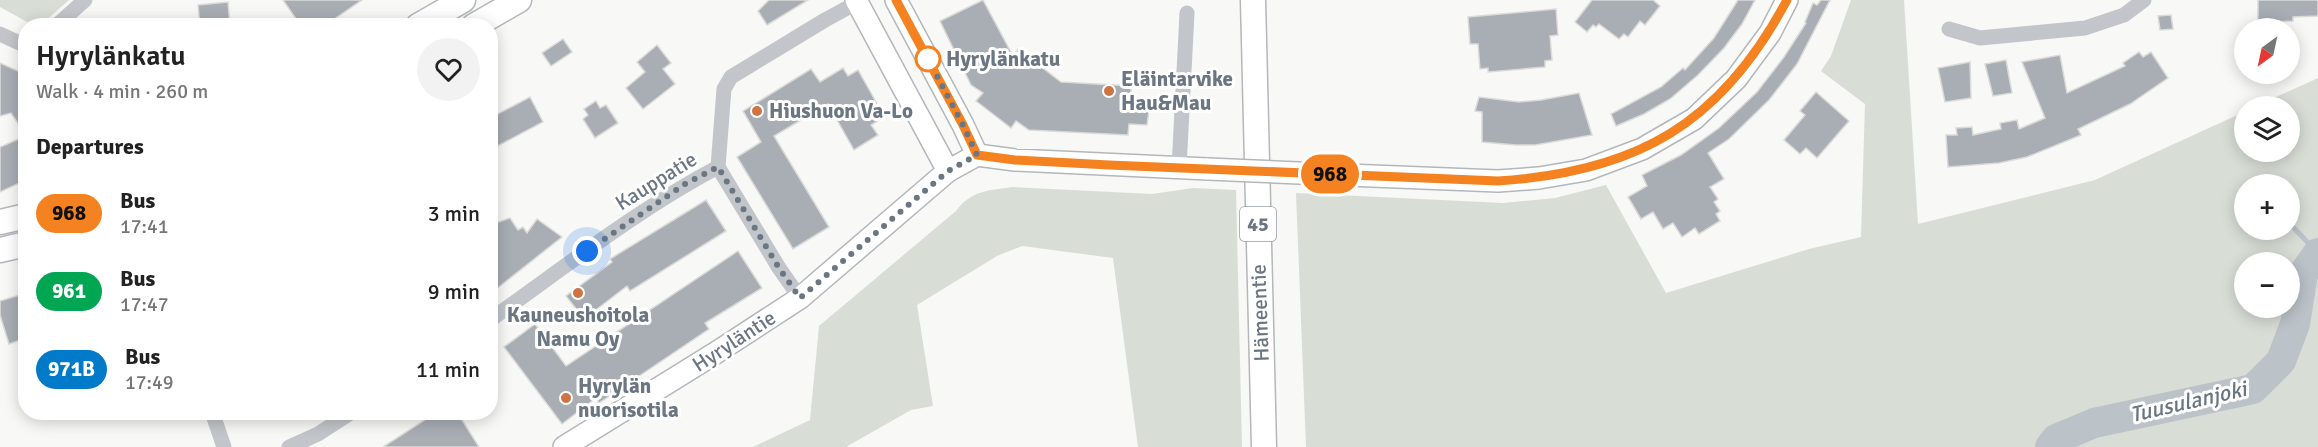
<!DOCTYPE html>
<html lang="en">
<head>
<meta charset="utf-8">
<style>
	:root { --surface:#fff; --page:#f2f2f2; --text:#222; --muted:#767676 }
	body { margin:0; font-family:Signika,sans-serif; background:var(--page); color:var(--text); height:100vh; display:flex; flex-direction:column; font-size:22px; white-space:nowrap }
	* { box-sizing:border-box; margin:0 }
	p { font-size:20px; color:var(--muted) }
	.icon { flex:none; width:33px; height:33px; fill:none; stroke:currentColor; stroke-width:2; stroke-linecap:round; stroke-linejoin:round }
	.map { position:relative; flex:1; overflow:hidden }
	.details { position:absolute; left:18px; top:18px; width:480px; height:402px; display:flex; flex-direction:column; background:var(--surface); border-radius:24px; box-shadow:0 3px 15px #0003 }
	.details>* { flex:none }
	.badge { padding:0 12px; border-radius:20px; font-size:21px; line-height:39px }
	.needle { width:39px; rotate:213deg }
	.fabs { position:absolute; left:2234px; top:18px; display:grid; gap:12px }
	.fabs a { display:grid; place-items:center; width:66px; height:66px; border-radius:50%; background:var(--surface); box-shadow:0 3px 15px #0003; font-size:30px }
	.you { position:absolute; width:30px; height:30px; margin:-15px; border:4px solid #fff; border-radius:50%; background:#1a73e8; box-shadow:0 0 0 9px #1a73e833 }
	.map>.badge { position:absolute; translate:-50% -50%; box-shadow:0 0 0 3px #fff }
	h2 { padding:0 18px; font-size:22px; line-height:54px }
	.round { display:grid; place-items:center; flex:none; width:63px; height:63px; border-radius:32px; background:var(--page) }
	.overview { display:flex; align-items:center; justify-content:space-between; height:102px; padding:0 18px }
	h1 { font-size:28px; font-weight:600; line-height:45px }
	ul { padding:0; list-style:none }
	li { display:flex; align-items:center; gap:18px; height:78px; padding:0 18px }
	li div { flex:1 }
	li b { display:block; font-size:22px }
	li em { font-style:normal }
	li .badge { min-width:66px; font-weight:700; text-align:center }
	.map>svg:first-child { display:block }
	.green { fill:#d8ddd6; fill-rule:evenodd }
	.lines { fill:none; stroke-linecap:round; stroke-linejoin:round }
	.stream { stroke:#bbc2c8; stroke-width:5 }
	.river { stroke:#bbc2c8; stroke-width:30 }
	.building { fill:#a8aeb4; stroke:#dadad9; stroke-width:1.5 }
	.secondary-casing { stroke:#b3b7bb; stroke-width:24 }
	.primary-casing { stroke:#b4b7bb; stroke-width:27 }
	.street { stroke:#c2c5c9; stroke-width:15 }
	.secondary { stroke:#fff; stroke-width:21 }
	.primary { stroke:#fff; stroke-width:24 }
	.secondary-bridge-casing { stroke:#b3b7bb; stroke-width:24; stroke-linecap:butt }
	.secondary-bridge { stroke:#fff; stroke-width:21 }
	.line-casing { stroke:#fff; stroke-width:14 }
	.line { stroke:#f58220; stroke-width:9 }
	.walk { stroke:#6b7683; stroke-width:6; stroke-dasharray:0 10.8 }
	.stop-dot { fill:#fff; stroke:#f58220; stroke-width:3 }
	.poi-dot { fill:#ce7341; stroke:#fff; stroke-width:2 }
	.labels { text-anchor:middle; stroke-width:6; stroke-linejoin:round; paint-order:stroke }
	.shield { fill:#fff; stroke:#979fa8; stroke-width:1.5 }
	.shield-label { font-size:20px; font-weight:bold; fill:#6b7683 }
	.stop-label { font-size:21px; font-weight:bold; fill:#6b7683; stroke:#fff; text-anchor:start }
	.poi-label { font-size:21px; font-weight:bold; fill:#6b7683; stroke:#fff; text-anchor:start }
	.street-label { font-size:21px; fill:#6b7683; stroke:#fff }
	.water-label { font-size:22px; font-style:italic; fill:#67757f; stroke:#fff }
</style>
</head>
<body>
<div class="map">
<svg width="2318" height="447" viewBox="0 0 2318 447">
	<rect width="100%" height="100%" fill="#f8f8f6"/>
	<g class="green">
		<polygon points="0,0 69,0 43,23 29,23 0,7"/>
		<path d="M1851,0H1904L1918,224L2095,180L2244,112V152H2289V106H2256L2318,78V447H1306L1296,193L1503,203L1555,198L1606,185L1666,293L1809,249L1861,237L1865,104L1821,71L1831,56ZM2289,184V230H2244V184ZM2244,262H2289V308H2244Z"/>
		<path d="M1012,187L1152,194L1193,188L1236,190L1242,447H1138L1113,258L1022,246L997,256L917,305L933,406L911,410L846,447H753L810,420L819,326L956,211C972,190 987,191 1012,187Z"/>
	</g>
	<g class="lines">
		<polyline class="stream" points="2293,227 2318,253"/>
		<polyline class="river" points="2050,447 2056,439 2094,423 2253,389 2281,361 2295,324 2303,274 2318,253"/>
	</g>
	<g class="building">
		<polygon points="283,0 362,0 324,26 301,26"/>
		<polygon points="769,0 808,0 767,25 758,11"/>
		<polygon points="983,0 1013,56 1018,49 1061,82 1131,86 1131,108 1149,110 1147,125 1129,124 1128,135 1029,130 1016,121 1011,128 976,101 983,93 971,85 940,21"/>
		<polygon points="1592,0 1653,0 1660,6 1645,25 1640,21 1628,37 1624,34 1619,39 1599,24 1596,27 1593,25 1587,32 1575,22"/>
		<polygon points="1738,0 1755,0 1742,24 1724,48 1698,75 1670,99 1644,114 1616,126 1611,114 1661,87 1683,68 1685,70 1714,38"/>
		<polygon points="1821,0 1830,0 1797,64 1769,100 1729,139 1708,153 1724,179 1710,187 1718,199 1714,202 1720,211 1716,214 1720,221 1699,234 1695,228 1682,237 1673,223 1663,229 1653,212 1641,219 1628,197 1647,186 1642,175 1681,155 1719,128 1757,92 1784,57 1806,23 1805,22 1813,3 1817,5"/>
		<polygon points="2258,0 2318,0 2318,16 2293,17 2293,21 2258,22"/>
		<polygon points="228,2 230,26 200,26 198,5"/>
		<polygon points="1556,9 1558,35 1550,36 1552,60 1545,61 1545,67 1488,72 1488,68 1480,69 1478,44 1470,44 1468,17"/>
		<polygon points="2171,15 2173,29 2160,30 2158,16"/>
		<polygon points="563,39 572,52 551,66 542,53"/>
		<polygon points="657,45 671,63 663,69 675,84 643,109 626,88 645,72 637,62"/>
		<polygon points="2139,52 2143,57 2151,52 2168,78 2130,104 2078,129 2081,135 2027,157 1999,163 1948,167 1946,135 1957,135 1956,128 1972,127 1973,135 2001,129 2000,123 2017,120 2019,129 2045,118 2022,62 2060,55 2067,93 2125,66 2123,63"/>
		<polygon points="2006,60 2012,93 1993,96 1985,64"/>
		<polygon points="1970,62 1971,98 1945,102 1938,68"/>
		<polygon points="0,63 18,71 26,83 26,135 11,113 0,116"/>
		<polygon points="843,68 848,76 858,70 880,109 875,113 879,120 871,125 878,135 854,150 828,104 774,136 829,227 793,249 737,157 761,142 743,111 811,69 820,82"/>
		<polygon points="1816,92 1849,121 1817,158 1806,148 1800,154 1784,140 1805,115 1800,111"/>
		<polygon points="1579,93 1592,135 1535,145 1516,145 1482,142 1482,112 1475,111 1479,97 1519,102 1541,100"/>
		<polygon points="530,97 543,122 490,150 490,118"/>
		<polygon points="596,101 600,108 606,105 618,123 595,138 583,119 588,115 584,109"/>
		<polygon points="26,136 26,180 0,192 0,147"/>
		<polygon points="706,200 726,231 630,291 627,286 584,319 566,296 612,262 610,259"/>
		<polygon points="510,218 518,230 523,227 527,233 537,219 562,237 490,294 490,225"/>
		<polygon points="738,251 762,288 705,323 709,329 599,403 596,398 562,424 504,347 535,324 566,366"/>
		<polygon points="26,293 26,338 9,344 0,315 0,301"/>
		<polygon points="437,412 457,412 479,447 383,447"/>
	</g>
	<g class="lines">
		<defs>
			<g id="secondary">
				<polyline points="856,0 948,171"/>
				<polyline points="896,0 963,125 977,155"/>
				<polyline points="1322,174 1498,181 1539,178 1586,170 1642,149 1694,119 1736,79 1770,33 1787,0"/>
				<polyline points="564,447 714,354 800,298 948,171 977,155 1015,160 1208,169"/>
			</g>
			<g id="primary">
				<polyline points="1253,0 1264,447"/>
				<polyline points="418,26 463,0"/>
				<polyline points="474,26 519,0"/>
				<polyline points="0,222 26,216"/>
				<polyline points="0,250 26,244"/>
			</g>
		</defs>
		<use href="#secondary" class="secondary-casing"/>
		<use href="#primary" class="primary-casing"/>
		<g class="street">
			<polyline points="56,26 85,0"/>
			<polyline points="1949,29 1980,38 2085,28 2124,15 2144,0"/>
			<polyline points="0,34 26,46"/>
			<polyline points="718,167 724,89 731,77 825,20 862,0"/>
			<polyline points="1179,168 1187,13"/>
			<path d="M490,320C565,267 637,210 718,167L779,268L800,298"/>
			<polyline points="212,412 224,447"/>
			<polyline points="289,447 318,434 352,412"/>
		</g>
		<use href="#secondary" class="secondary"/>
		<use href="#primary" class="primary"/>
		<defs>
			<polyline id="secondary-bridge" points="1208,169 1322,174"/>
		</defs>
		<use href="#secondary-bridge" class="secondary-bridge-casing"/>
		<use href="#secondary-bridge" class="secondary-bridge"/>
	</g>
	<g class="lines">
		<defs>
			<path id="line" d="M896,0L963,125L977,155L1015,160L1109,165L1498,181C1637,172 1721,124 1787,0"/>
		</defs>
		<use href="#line" class="line-casing"/>
		<use href="#line" class="line"/>
		<polyline class="walk" points="587,251 685,184 718,167 779,268 800,298 948,171 977,155 963,125 928,59"/>
	</g>
	<circle class="stop-dot" cx="928" cy="59" r="12"/>
	<g class="poi-dot">
		<circle cx="1109" cy="91" r="6"/>
		<circle cx="757" cy="111" r="6"/>
		<circle cx="578" cy="293" r="6"/>
		<circle cx="566" cy="398" r="6"/>
	</g>
	<g class="labels">
		<rect class="shield" x="1240" y="207" width="36" height="34" rx="4.5"/>
		<g class="shield-label">
			<text x="1258" y="231">45</text>
		</g>
		<g class="stop-label">
			<text x="946" y="66">Hyrylänkatu</text>
		</g>
		<g class="poi-label">
			<text x="1121" y="86">Eläintarvike<tspan x="1121" dy="24">Hau&amp;Mau</tspan></text>
			<text x="769" y="118">Hiushuon Va-Lo</text>
			<text x="578" y="322" text-anchor="middle">Kauneushoitola<tspan x="578" dy="24">Namu Oy</tspan></text>
			<text x="578" y="393">Hyrylän<tspan x="578" dy="24">nuorisotila</tspan></text>
		</g>
		<g class="street-label">
			<text transform="translate(656 181) rotate(-32)" y="7">Kauppatie</text>
			<text transform="translate(1260 313) rotate(-92)" y="7">Hämeentie</text>
			<text transform="translate(734 341) rotate(-33)" y="7">Hyryläntie</text>
		</g>
		<g class="water-label">
			<text transform="translate(2188 401) rotate(-13)" y="8">Tuusulanjoki</text>
		</g>
	</g>
</svg>
<div class="fabs">
<a><svg class="needle" viewBox="-14 -14 28 28"><path d="M0-13l5 13h-10z" fill="#e53935"/><path d="M0 13l5-13h-10z" fill="#767676"/></svg></a>
<a><svg class="icon" aria-label="layers" viewBox="0 0 24 24"><path d="M12 4l9 5-9 5-9-5zM3 14l9 5 9-5"/></svg></a>
<a>+</a>
<a>−</a>
</div>
<div class="you" style="left:587px;top:251px"></div>
<b class="badge" style="left:1330px;top:174px;background:#f58220;color:#111">968</b>
<section class="details">
<div class="overview"><div><h1>Hyrylänkatu</h1><p>Walk · 4 min · 260 m</p></div><a class="round"><svg class="icon" aria-label="heart" viewBox="0 0 24 24"><path d="M12 20l-8-8c-3-5 5-10 8-4 3-6 11-1 8 4z"/></svg></a></div>
<h2>Departures</h2>
<ul>
<li><span class="badge" style="background:#f58220;color:#111">968</span><div><b>Bus</b><p>17:41</p></div><em>3 min</em></li>
<li><span class="badge" style="background:#00a651;color:#fff">961</span><div><b>Bus</b><p>17:47</p></div><em>9 min</em></li>
<li><span class="badge" style="background:#007ac9;color:#fff">971B</span><div><b>Bus</b><p>17:49</p></div><em>11 min</em></li>
</ul>
</section>
</div>
</body>
</html>
